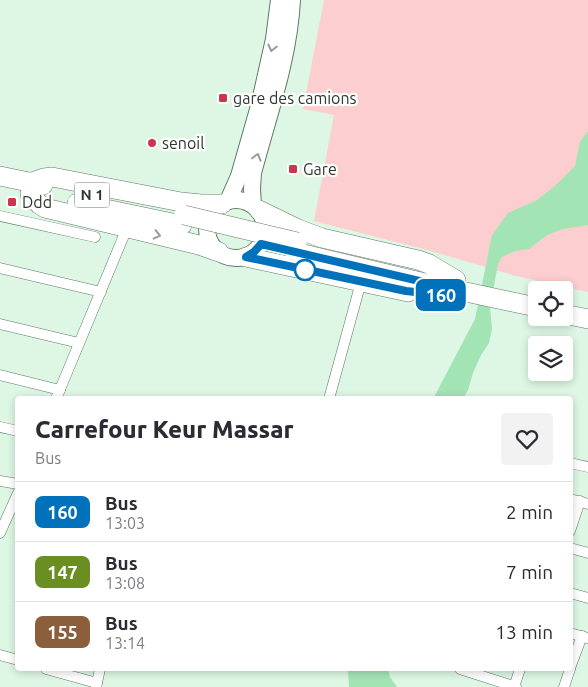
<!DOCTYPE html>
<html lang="en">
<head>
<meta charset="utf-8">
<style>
	:root { --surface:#fff; --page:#f2f2f3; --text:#2b2b33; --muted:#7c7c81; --line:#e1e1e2 }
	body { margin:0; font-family:Ubuntu,sans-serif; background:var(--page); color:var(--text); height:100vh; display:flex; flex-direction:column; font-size:19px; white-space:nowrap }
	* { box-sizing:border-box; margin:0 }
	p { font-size:16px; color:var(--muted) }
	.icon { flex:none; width:28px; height:28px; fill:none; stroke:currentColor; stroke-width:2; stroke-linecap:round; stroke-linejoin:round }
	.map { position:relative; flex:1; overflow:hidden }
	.details { position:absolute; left:15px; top:396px; width:558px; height:275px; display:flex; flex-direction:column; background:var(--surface); border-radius:5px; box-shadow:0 2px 8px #0003 }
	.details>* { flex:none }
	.badge { padding:0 10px; border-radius:8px; font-size:18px; line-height:32px }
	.buttons { position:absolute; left:528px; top:281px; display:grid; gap:10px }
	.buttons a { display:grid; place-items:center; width:45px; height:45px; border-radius:5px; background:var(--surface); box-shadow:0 2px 8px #0003; font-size:25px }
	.map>.badge { position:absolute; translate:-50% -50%; box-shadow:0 0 0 2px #fff }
	.round { display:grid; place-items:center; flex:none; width:52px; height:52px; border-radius:5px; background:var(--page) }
	.overview { display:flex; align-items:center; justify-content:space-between; height:85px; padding:0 20px }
	h1 { font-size:24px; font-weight:800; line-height:38px }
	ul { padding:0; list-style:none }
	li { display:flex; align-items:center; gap:15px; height:60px; padding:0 20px; border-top:1px solid var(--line) }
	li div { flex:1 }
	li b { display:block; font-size:19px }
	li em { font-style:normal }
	li .badge { min-width:55px; font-weight:700; text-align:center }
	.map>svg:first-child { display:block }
	.green { fill:#fccecf }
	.water { fill:#a3e4b5 }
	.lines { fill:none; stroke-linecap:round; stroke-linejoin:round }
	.street-casing { stroke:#617867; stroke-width:11 }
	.primary-casing { stroke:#617867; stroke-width:18 }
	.highway-casing { stroke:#617867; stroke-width:20 }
	.street { stroke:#fff; stroke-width:10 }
	.primary { stroke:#fff; stroke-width:16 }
	.highway { stroke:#fff; stroke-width:19 }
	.highway-bridge-casing { stroke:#617867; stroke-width:20; stroke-linecap:butt }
	.highway-bridge { stroke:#fff; stroke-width:19 }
	.oneway { stroke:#979c98 }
	.line-casing { stroke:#fff; stroke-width:11 }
	.line { stroke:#0072bc; stroke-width:8 }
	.poi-dot { fill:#c8384c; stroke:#fff; stroke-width:2 }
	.stop-dot { fill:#fff; stroke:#0072bc; stroke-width:2.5 }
	.labels { text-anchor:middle; stroke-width:4.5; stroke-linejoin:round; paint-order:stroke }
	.shield { fill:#fff; stroke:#6d746f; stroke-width:1 }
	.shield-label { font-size:15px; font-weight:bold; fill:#2f3931 }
	.poi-label { font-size:16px; fill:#2f3931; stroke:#fff; text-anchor:start }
</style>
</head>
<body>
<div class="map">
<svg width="588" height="687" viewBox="0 0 588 687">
	<rect width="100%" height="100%" fill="#ddf7e4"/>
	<polygon class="green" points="324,0 588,0 588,292 516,276 431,251 314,221 334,115 303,109"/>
	<g class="water">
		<polygon points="588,131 588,225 563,229 547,235 529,249 515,251 502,257 498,264 490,307 492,329 489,343 481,355 473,373 468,390 463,399 433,399 475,319 492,235 508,213 537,200 556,185 575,166 580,142"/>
		<polygon points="348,669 388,669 390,677 397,687 349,687"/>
	</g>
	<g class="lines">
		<defs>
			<g id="street">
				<polyline points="0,216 95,237"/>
				<polyline points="0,268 101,292"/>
				<polyline points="0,324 79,343"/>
				<polyline points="0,375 60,390"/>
				<polyline points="56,399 127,228"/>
				<polyline points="329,399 361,282"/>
				<polyline points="0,427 18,431"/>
				<polyline points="570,463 588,467"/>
				<polyline points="0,481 18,484"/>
				<polyline points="570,499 588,504"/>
				<polyline points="570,531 580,501"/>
				<polyline points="0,533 18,493"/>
				<polyline points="570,548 588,553"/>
				<polyline points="570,593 588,598"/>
				<polyline points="570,633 587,638"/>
				<polyline points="0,655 18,660"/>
				<polyline points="570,668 582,636"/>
				<polyline points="46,669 97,683"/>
				<polyline points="460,669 516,687"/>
				<polyline points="96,687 100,669"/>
				<polyline points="514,687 520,669"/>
				<polyline points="564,687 570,669"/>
			</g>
			<g id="primary">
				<circle cx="236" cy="229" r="29"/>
				<polyline points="228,201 239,176 259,106 274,39 279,0"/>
				<path d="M253,205L252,189L253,173C268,116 289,59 292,0"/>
			</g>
			<g id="highway">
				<polyline points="0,176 43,185"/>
				<polyline points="32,182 44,178 52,177 181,202 201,204 222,204"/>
				<polyline points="30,194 39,204 45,208 199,245 219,252"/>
				<polyline points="77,203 182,225"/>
				<polyline points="259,210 298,229 322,238 418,260 429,264 456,280"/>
				<polyline points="295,252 429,284 536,307"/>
				<polyline points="246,257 408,292"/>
				<polyline points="564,314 588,319"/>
			</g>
		</defs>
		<use href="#street" class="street-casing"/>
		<use href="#primary" class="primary-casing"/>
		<use href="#highway" class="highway-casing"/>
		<use href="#street" class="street"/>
		<use href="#primary" class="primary"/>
		<use href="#highway" class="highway"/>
		<defs>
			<polyline id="highway-bridge" points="184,215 297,242"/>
		</defs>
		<use href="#highway-bridge" class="highway-bridge-casing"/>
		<use href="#highway-bridge" class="highway-bridge"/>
	</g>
	<defs><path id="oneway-chevron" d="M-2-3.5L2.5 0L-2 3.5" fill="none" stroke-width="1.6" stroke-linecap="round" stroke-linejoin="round" transform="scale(1.25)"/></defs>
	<g class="oneway">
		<use href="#oneway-chevron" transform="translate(272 48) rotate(103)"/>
		<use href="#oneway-chevron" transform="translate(257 157) rotate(-75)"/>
		<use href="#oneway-chevron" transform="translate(157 235) rotate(13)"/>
	</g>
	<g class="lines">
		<defs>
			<polygon id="line" points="261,244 458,290 442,295 406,291 246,257 254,252"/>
		</defs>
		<use href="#line" class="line-casing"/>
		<use href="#line" class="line"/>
	</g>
	<g class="poi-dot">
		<rect x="218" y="93" width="10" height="10" rx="2.5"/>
		<circle cx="152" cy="143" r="5"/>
		<rect x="288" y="164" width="10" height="10" rx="2.5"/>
		<rect x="7" y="197" width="10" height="10" rx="2.5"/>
	</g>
	<circle class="stop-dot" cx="305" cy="270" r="10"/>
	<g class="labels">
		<rect class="shield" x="74.5" y="182.5" width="35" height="25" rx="4"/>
		<g class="shield-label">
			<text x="92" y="200">N 1</text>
		</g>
		<g class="poi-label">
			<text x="233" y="104">gare des camions</text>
			<text x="162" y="149">senoil</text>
			<text x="303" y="175">Gare</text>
			<text x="22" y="208">Ddd</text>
		</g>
	</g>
</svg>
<div class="buttons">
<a><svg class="icon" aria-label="locate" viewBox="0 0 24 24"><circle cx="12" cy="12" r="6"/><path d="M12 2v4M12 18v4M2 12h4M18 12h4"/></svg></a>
<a><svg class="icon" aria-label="layers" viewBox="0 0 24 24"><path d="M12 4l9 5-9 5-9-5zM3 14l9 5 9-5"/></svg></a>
</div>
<b class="badge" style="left:441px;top:295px;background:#0072bc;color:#fff">160</b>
<section class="details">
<div class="overview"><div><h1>Carrefour Keur Massar</h1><p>Bus</p></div><a class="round"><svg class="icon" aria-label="heart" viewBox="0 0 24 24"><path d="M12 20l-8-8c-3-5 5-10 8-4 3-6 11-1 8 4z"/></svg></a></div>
<ul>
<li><span class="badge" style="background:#0072bc;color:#fff">160</span><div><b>Bus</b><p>13:03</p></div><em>2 min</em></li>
<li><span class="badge" style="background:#6b8e23;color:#fff">147</span><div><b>Bus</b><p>13:08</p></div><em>7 min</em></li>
<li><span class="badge" style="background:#8b5e3c;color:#fff">155</span><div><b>Bus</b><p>13:14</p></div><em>13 min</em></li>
</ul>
</section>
</div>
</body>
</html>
